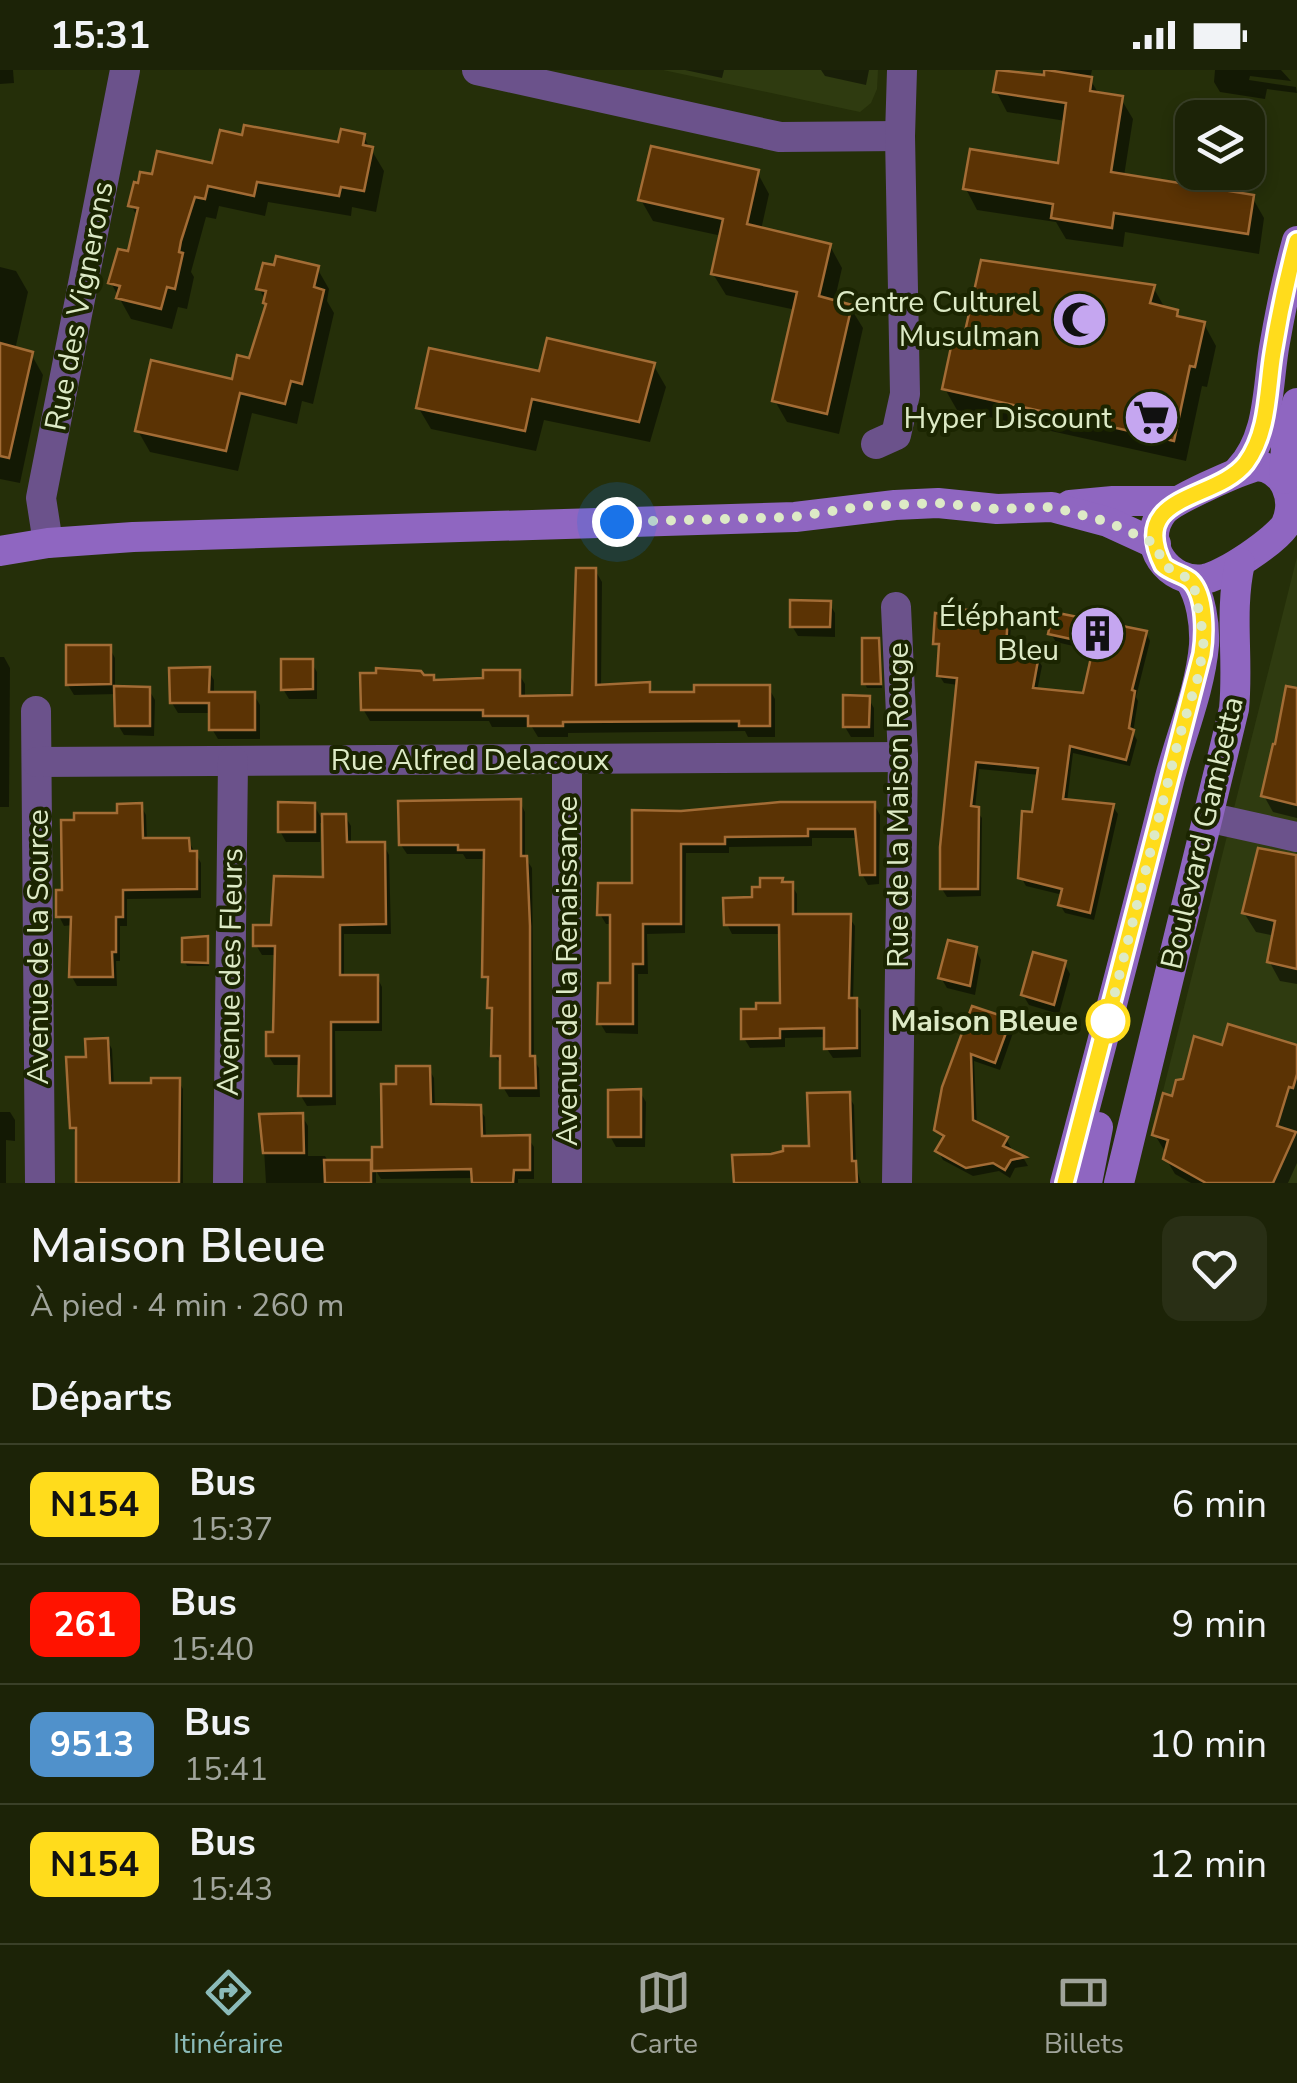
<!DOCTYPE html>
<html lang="fr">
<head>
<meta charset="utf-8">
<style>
	:root { --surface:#1c2307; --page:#292f15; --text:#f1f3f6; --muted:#a0a49b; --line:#3a4028; --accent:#8bbbb9 }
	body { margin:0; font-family:"Nunito Sans",sans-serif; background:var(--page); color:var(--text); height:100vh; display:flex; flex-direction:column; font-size:38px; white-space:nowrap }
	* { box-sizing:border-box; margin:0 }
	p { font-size:32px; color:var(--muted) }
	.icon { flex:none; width:55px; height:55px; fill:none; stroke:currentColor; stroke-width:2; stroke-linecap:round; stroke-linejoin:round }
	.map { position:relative; height:1113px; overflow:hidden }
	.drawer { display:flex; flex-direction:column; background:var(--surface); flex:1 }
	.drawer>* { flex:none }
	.badge { padding:0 20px; border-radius:15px; font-size:35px; line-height:65px }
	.tools { position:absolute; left:1175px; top:30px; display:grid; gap:20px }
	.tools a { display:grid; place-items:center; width:90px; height:90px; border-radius:20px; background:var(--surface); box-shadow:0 5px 15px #0003,0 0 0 2px var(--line); font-size:50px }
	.you { position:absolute; width:50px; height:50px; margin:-25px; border:8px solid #fff; border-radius:50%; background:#1a73e8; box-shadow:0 0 0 15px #1a73e833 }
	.map>.badge { position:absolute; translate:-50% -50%; box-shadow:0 0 0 5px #fff }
	h2 { padding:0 30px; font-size:38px; line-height:90px }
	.round { display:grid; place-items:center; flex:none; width:105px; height:105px; border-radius:20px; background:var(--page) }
	.overview { display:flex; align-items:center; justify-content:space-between; height:170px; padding:0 30px }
	h1 { font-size:48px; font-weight:600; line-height:75px }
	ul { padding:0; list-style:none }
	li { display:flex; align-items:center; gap:30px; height:120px; padding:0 30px; border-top:2px solid var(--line) }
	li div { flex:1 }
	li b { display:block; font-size:38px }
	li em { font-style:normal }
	li .badge { min-width:110px; font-weight:700; text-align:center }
	.status { display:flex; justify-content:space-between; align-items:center; height:70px; padding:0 50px; background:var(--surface); direction:ltr }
	.status svg { height:28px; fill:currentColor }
	.dock { display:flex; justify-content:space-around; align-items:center; height:140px; border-top:2px solid var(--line); background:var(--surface); font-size:28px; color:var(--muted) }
	.dock a { display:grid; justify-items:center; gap:5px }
	.dock .selected { color:var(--accent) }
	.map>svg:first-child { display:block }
	.built { fill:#2f3b10 }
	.shadow { fill:#0007 }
	.building { fill:#5b3304; stroke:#a36c35; stroke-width:2.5 }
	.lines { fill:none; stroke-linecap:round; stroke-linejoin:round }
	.street { stroke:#6b528b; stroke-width:30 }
	.secondary { stroke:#8f66c1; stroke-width:30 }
	.line-casing { stroke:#fff; stroke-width:22 }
	.line { stroke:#ffdc1c; stroke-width:15 }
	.walk { stroke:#ddeac6; stroke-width:10; stroke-dasharray:0 18 }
	.stop-dot { fill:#fff; stroke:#ffdc1c; stroke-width:5 }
	.labels { text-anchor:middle; stroke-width:8; stroke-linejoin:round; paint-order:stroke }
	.poi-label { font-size:30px; fill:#ddeac6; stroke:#1b2501; text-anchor:end }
	.street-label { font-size:30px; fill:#ddeac6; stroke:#1b2501 }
	.stop-label { font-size:30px; font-weight:bold; fill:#ddeac6; stroke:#1b2501; text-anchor:end }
</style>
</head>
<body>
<div class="status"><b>15:31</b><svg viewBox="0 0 49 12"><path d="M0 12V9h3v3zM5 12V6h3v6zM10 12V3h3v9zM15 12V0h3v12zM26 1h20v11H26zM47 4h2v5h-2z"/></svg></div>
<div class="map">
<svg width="1297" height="1113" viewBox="0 0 1297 1113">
	<rect width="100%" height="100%" fill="#252f09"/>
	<g class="built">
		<polygon points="663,0 878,0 877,19 871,33 860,42"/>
		<polygon points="1297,487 1297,1113 1206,1113 1163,1089 1168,1070 1152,1065"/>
	</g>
	<g class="shadow">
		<polygon points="0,0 13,0 14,13 0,14"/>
		<polygon points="685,0 724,0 722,8"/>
		<polygon points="821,0 869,0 866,15 825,6"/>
		<polygon points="1042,0 1092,0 1090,9 1100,26 1121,29 1133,49 1124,106 1252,127 1264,148 1259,184 1125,162 1123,177 1066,169 1056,152 977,140 966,119 1060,96 1066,51 1007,42 996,21 1041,7"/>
		<polygon points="1215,0 1281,0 1291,11 1250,6 1249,10 1296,17 1297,23 1267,19 1265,29 1220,22 1214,12"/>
		<polygon points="363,66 384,101 376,142 352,137 351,146 268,132 265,146 219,136 216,149 206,147 191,202 194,207 187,239 178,237 172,259 131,249 111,213 130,184 138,148 131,135 154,107 214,96 244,68 340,75"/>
		<polygon points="757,102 769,124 761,160 830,176 842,198 834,233 850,237 863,258 839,364 787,352 775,331 796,240 726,225 713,204 722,166 653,151 641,130"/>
		<polygon points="0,197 16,201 28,222 15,280 31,284 43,305 20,413 0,409"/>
		<polygon points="317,198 329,219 327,231 334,243 313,334 302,331 297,354 252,343 238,401 150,382 138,361 234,312 251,290 268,236 259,218"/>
		<polygon points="1153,217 1166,240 1204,254 1216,276 1207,317 1202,316 1186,391 957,340 945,319 965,269"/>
		<polygon points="654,296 666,317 650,372 544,350 536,381 431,359 418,337 541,304"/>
		<polygon points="595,500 602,512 601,617 649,615 654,624 697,624 768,617 775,629 775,667 748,667 745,661 568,663 568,667 538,667 532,657 492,657 489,651 370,651 363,639 432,607 436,613 486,611 518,603 525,614 525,629 574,628"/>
		<polygon points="829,533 835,543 835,567 798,566 792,556"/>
		<polygon points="1006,547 1011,555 1009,582 1037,588 1042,596 1037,621 1085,626 1095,581 1056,572 1051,564 1146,563 1150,571 1136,627 1138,631 1133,663 1137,670 1130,696 1073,683 1067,732 1113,737 1118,744 1094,850 1065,843 1060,835 1063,825 1026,816 1021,807 1040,705 979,699 975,739 982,748 981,826 947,827 942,819 958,615 944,613 939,605 941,582 936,573"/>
		<polygon points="877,571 882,618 867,618 865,614"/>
		<polygon points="109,577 115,588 115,618 149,620 155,630 154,666 124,665 118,655 117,624 74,625 68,615"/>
		<polygon points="0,587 4,587 10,598 9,737 0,737"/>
		<polygon points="311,592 317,602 317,629 289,629 283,619"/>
		<polygon points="208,600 214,610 214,625 254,625 260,635 260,669 218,669 212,659 212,643 178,643 172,633"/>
		<polygon points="868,628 874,638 874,667 851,667 845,657"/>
		<polygon points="1297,633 1297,748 1273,742 1264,726"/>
		<polygon points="520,732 525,742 525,787 532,798 534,990 539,998 540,1027 509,1027 503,1017 502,995 494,985 494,945 489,937 490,916 485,907 487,789 466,789 463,784 407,784 401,775"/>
		<polygon points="874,734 880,745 879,814 868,815 862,804 858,768 812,768 812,776 729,777 729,783 686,783 685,863 647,864 648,904 638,904 638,964 606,963 600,953 612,916 612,854 606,854 600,844 634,816 635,743"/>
		<polygon points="314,735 324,753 320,753 320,772 286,772 280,761"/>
		<polygon points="141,736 146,745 147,770 188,770 201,793 201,828 127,829 127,856 120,856 120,891 116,891 117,916 77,916 72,907 73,855 64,856 59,846 64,823 120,745"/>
		<polygon points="345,746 351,756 351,774 384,775 389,785 391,864 344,864 344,907 377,907 382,917 382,961 335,961 336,1035 307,1036 301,1026 301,995 274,995 268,985 276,964 277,885 262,885 256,875 325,809"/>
		<polygon points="1294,788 1297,792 1297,914 1280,911 1269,891 1275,866 1256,862 1244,843"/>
		<polygon points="781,810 784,814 791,814 797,824 797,846 849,847 855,856 853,931 861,940 861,987 833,988 827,979 827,967 785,968 785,977 750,978 744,968 782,936 782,864 732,864 727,854"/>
		<polygon points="207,869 209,896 187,896 185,892"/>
		<polygon points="975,879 981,890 975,925 947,918 941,908"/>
		<polygon points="1064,893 1070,904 1059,944 1029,935 1023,925"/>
		<polygon points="973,939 1009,951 1014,960 1000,1000 974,991 977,1055 1006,1069 1011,1078 1009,1082 1024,1089 1028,1096 1015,1098 1010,1108 999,1101 973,1106 943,1090 938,1081 944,1070 936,1060"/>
		<polygon points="107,970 112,979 114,1016 154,1016 178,1010 183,1019 183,1113 77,1113 78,1067 72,1057 88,989"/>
		<polygon points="1224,978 1297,978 1297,1093 1288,1113 1191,1113 1175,1104 1166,1089 1168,1081 1164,1080 1155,1065 1185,1011"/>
		<polygon points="429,999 434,1008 435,1037 479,1038 485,1047 486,1068 528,1068 534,1077 534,1109 518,1109 518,1113 474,1113 474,1108 381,1109 376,1101 376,1113 266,1113 262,1046 302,1046 308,1056 308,1086 325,1086 329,1093 370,1092 375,1101 375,1080 385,1080 399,1016"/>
		<polygon points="640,1022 646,1032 645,1077 616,1077 610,1066"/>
		<polygon points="848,1025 854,1035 856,1096 861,1113 736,1113 735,1087 812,1079"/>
		<polygon points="0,1042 10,1042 15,1050 15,1071 6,1070 6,1113 0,1113"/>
	</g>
	<g class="building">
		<polygon points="997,0 1044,5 1044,0 1047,0 1092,7 1090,21 1123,26 1111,102 1254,125 1248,164 1114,143 1112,158 1051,148 1053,134 963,119 970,79 1058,93 1066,33 993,22"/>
		<polygon points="244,55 338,72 341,59 365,64 363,75 373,77 364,121 341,117 339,126 257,112 254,126 208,116 205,129 195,127 181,171 179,182 183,183 175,219 167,217 161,239 116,228 120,216 108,213 118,179 128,181 138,138 128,136 134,112 138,113 140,102 152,104 157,81 212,93 220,60 242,65"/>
		<polygon points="651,76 759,100 747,154 831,174 819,226 852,235 827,344 772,331 797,222 711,204 723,149 638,130"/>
		<polygon points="276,186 319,196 314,217 324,220 302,314 291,311 285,334 240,323 226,381 135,361 151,290 232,309 237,285 249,288 266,234 263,233 266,221 256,219 263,193 274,195"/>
		<polygon points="981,190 1155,215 1150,233 1178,240 1177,246 1205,252 1195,297 1190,296 1174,371 942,319 954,263 964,266"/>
		<polygon points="547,268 655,293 639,352 532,329 525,361 416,338 429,278 539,301"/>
		<polygon points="0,273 33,282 9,388 0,386"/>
		<polygon points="576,498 596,498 596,615 650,612 650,622 694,622 694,615 770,615 770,656 739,656 739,651 563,652 563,656 528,656 528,646 483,646 483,640 361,640 360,603 376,603 376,598 421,601 424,605 434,605 434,610 483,608 483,600 520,600 520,626 572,625"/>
		<polygon points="790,530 831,531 830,557 790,557"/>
		<polygon points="949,538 1008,544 1006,578 1039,585 1033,618 1083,623 1094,574 1048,564 1053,542 1147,561 1132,620 1135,621 1129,658 1134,660 1126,690 1070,676 1063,729 1114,734 1090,843 1058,835 1062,819 1018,808 1022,741 1032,742 1038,698 976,692 971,736 979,737 978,819 940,819 940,777 957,608 937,606 939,574 933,574 935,543 949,545"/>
		<polygon points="862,568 879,568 881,614 862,614"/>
		<polygon points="66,575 111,575 111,614 66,615"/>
		<polygon points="281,589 313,589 313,619 281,620"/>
		<polygon points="210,597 209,622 255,622 255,660 209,660 209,633 170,633 169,598"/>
		<polygon points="114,616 150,617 150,656 115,656"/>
		<polygon points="1286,616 1297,618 1297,735 1261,726 1273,674 1275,674"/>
		<polygon points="843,625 870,626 869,657 843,657"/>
		<polygon points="521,729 521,786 527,786 530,856 530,986 535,986 536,1018 500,1018 500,986 491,986 492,938 487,938 488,907 482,907 484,780 458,780 458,775 399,775 398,731"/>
		<polygon points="278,732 315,733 315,762 278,762"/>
		<polygon points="780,732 875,732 875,805 860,805 855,759 808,759 808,766 725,767 725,774 681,774 681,854 643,854 643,894 633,894 633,954 597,954 598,913 610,913 610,845 597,845 598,813 632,813 632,740 681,741"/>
		<polygon points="142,733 143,768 189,768 190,781 197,781 197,819 123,820 123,847 116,847 116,882 112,882 113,907 69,907 71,847 56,847 56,820 62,820 61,750 74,750 74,743 117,743 117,734"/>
		<polygon points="322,744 346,744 347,772 385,772 386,854 340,855 340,905 378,905 378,952 331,952 331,1026 298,1026 299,986 266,986 266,962 273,962 275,876 253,876 253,855 271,855 274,806 323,807"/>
		<polygon points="1258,778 1296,785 1297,899 1267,892 1275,851 1242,843"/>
		<polygon points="760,808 783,808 782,812 793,812 793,844 851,844 849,928 857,928 857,978 824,979 824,958 780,959 780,968 741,969 741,939 756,939 756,933 780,933 779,855 724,855 723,828 752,827 752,817 760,817"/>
		<polygon points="208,866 208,893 182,892 182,868"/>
		<polygon points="948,870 977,877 970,916 938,908"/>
		<polygon points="1033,882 1066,891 1054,935 1021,925"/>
		<polygon points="972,936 1011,949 995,993 971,984 973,1050 1008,1067 1003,1076 1026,1087 1011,1090 1005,1100 993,1093 966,1098 935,1081 944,1066 934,1060 942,1017"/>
		<polygon points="1228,954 1297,975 1297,1004 1293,1018 1289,1017 1277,1056 1296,1062 1273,1113 1206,1113 1163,1089 1168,1070 1152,1065 1163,1023 1172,1026 1176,1010 1183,1009 1194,966 1222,975"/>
		<polygon points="108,968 110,1013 151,1013 151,1008 180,1008 179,1113 76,1113 76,1058 70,1058 66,987 86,987 85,969"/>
		<polygon points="396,996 430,996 431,1034 481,1035 482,1066 530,1065 530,1100 514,1100 513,1113 472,1113 471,1099 372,1101 372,1077 382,1077 381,1014 396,1014"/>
		<polygon points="641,1019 641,1067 608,1067 608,1020"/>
		<polygon points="850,1022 852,1091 856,1091 857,1113 734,1113 732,1085 771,1084 783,1081 783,1076 809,1076 807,1023"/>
		<polygon points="303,1043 304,1083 263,1083 259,1044"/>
		<polygon points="324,1090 371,1090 371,1113 325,1113"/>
	</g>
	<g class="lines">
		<g class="street">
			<polyline points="477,0 780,67 900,66"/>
			<polyline points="876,374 896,365 905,324 900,66 902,0"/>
			<polyline points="48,473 41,428 125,0"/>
			<polyline points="896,537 903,687 897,1113"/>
			<polyline points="36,641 40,1113"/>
			<polyline points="37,692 903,687"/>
			<polyline points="1207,747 1297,767"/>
			<polyline points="228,1113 233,691"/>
			<polyline points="567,1113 567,689"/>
		</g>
		<g class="secondary">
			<path d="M1258,396C1285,399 1297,429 1286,454C1278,469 1222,507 1204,509C1169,514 1139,474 1162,443C1172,430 1241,400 1258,396Z"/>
			<path d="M1239,400C1271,367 1267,314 1275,272C1281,238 1288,204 1297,171"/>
			<polyline points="1284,409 1286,376 1297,333"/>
			<polyline points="1070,435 1113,431 1177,431"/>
			<polyline points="0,481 48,473 133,467 795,447 895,435 938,433 997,439 1052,437 1108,452 1156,474"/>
			<path d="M1065,1113C1100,981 1135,848 1168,715C1179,669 1200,622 1204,575C1205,554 1201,526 1189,509"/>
			<polyline points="1087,1113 1098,1057"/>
			<path d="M1119,1113L1234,639C1239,589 1229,542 1240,493"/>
		</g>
	</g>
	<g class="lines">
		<defs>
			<path id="line" d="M1065,1113L1202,584C1205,565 1206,526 1191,511C1184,504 1171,503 1163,495C1127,423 1217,431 1246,393C1269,362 1267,319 1273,283C1279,245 1287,208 1297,171"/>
		</defs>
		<use href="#line" class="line-casing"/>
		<use href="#line" class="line"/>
		<polyline class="walk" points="617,452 794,447 865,436 938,433 997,439 1052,437 1108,452 1156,474 1163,495 1189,509 1194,516 1204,569 1199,604 1179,668 1105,962 1108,951"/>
	</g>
	<defs>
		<symbol id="mosque-disc" viewBox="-11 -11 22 22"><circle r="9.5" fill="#c5a6f0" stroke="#1b2501"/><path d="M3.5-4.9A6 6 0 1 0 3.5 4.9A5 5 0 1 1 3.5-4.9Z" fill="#111"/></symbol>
		<symbol id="supermarket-disc" viewBox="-11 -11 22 22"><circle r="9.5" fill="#c5a6f0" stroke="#1b2501"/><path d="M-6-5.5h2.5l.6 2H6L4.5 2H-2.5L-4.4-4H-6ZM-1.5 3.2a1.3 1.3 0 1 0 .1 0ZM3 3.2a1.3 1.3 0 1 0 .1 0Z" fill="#111"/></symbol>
		<symbol id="building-disc" viewBox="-11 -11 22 22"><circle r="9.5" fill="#c5a6f0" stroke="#1b2501"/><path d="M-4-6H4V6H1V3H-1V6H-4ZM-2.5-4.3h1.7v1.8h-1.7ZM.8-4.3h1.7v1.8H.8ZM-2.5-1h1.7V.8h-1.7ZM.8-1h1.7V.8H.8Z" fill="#111"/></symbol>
	</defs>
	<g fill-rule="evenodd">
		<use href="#mosque-disc" x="1048" y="218" width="63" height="63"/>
		<use href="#supermarket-disc" x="1120" y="316" width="63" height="63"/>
		<use href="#building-disc" x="1066" y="532" width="63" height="63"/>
	</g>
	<circle class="stop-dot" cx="1108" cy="951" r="20"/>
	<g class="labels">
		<g class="poi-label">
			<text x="1040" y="242">Centre Culturel<tspan x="1040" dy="34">Musulman</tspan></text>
			<text x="1112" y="358">Hyper Discount</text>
			<text x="1059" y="556">Éléphant<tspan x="1059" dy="34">Bleu</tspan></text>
		</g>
		<g class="street-label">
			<text transform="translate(79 236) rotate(-79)" y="10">Rue des Vignerons</text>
			<text x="470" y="700">Rue Alfred Delacoux</text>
			<text transform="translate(898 735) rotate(-90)" y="10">Rue de la Maison Rouge</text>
			<text transform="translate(1202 763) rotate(-77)" y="10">Boulevard Gambetta</text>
			<text transform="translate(38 877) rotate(-90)" y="10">Avenue de la Source</text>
			<text transform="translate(567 901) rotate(-90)" y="10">Avenue de la Renaissance</text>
			<text transform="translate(230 902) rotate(-89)" y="10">Avenue des Fleurs</text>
		</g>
		<g class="stop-label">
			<text x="1078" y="961">Maison Bleue</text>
		</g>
	</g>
</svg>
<div class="tools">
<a><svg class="icon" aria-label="layers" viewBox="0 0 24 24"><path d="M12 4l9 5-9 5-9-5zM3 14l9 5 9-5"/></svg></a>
</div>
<div class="you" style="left:617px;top:452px"></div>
</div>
<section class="drawer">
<div class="overview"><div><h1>Maison Bleue</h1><p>À pied · 4 min · 260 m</p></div><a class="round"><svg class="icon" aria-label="heart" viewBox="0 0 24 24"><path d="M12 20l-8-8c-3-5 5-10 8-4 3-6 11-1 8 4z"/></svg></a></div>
<h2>Départs</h2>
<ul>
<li><span class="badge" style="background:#ffdc1c;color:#111">N154</span><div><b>Bus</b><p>15:37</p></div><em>6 min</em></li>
<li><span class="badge" style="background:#ff1300;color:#fff">261</span><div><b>Bus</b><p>15:40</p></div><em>9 min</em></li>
<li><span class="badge" style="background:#5091cb;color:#fff">9513</span><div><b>Bus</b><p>15:41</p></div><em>10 min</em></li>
<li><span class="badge" style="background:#ffdc1c;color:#111">N154</span><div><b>Bus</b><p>15:43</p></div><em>12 min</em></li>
</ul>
</section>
<nav class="dock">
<a class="selected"><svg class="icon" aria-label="directions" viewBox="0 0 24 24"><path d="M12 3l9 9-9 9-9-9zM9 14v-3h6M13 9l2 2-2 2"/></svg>Itinéraire</a>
<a><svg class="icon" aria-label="map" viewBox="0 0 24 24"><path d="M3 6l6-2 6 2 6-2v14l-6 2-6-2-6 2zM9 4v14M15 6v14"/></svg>Carte</a>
<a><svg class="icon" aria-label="tickets" viewBox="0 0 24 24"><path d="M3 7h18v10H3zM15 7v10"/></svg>Billets</a>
</nav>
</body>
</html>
